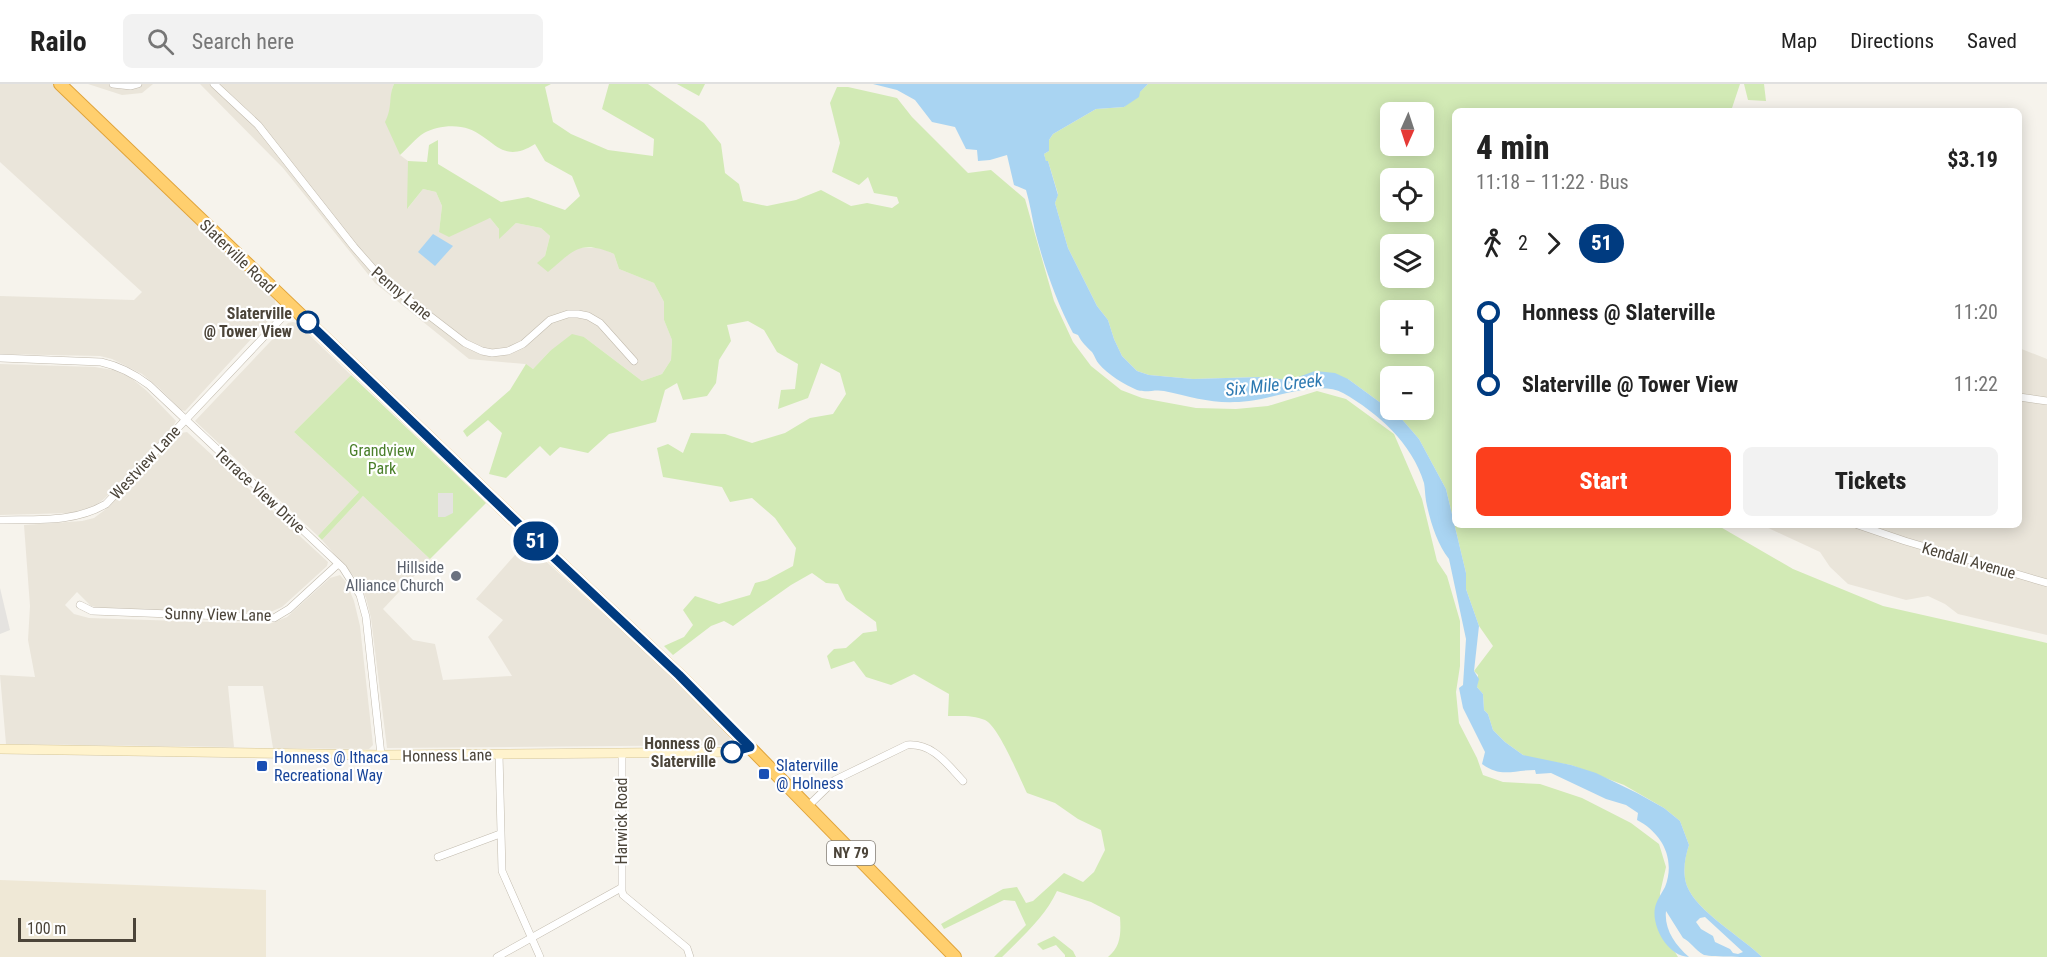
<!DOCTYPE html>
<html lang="en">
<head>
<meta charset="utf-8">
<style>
	:root { --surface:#fff; --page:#f2f2f2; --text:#222; --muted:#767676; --line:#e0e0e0; --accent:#fc3f1d }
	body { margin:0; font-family:"Roboto Condensed",sans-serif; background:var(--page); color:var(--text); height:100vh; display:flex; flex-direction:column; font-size:22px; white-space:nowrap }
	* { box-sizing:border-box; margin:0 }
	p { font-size:20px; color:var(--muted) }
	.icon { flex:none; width:33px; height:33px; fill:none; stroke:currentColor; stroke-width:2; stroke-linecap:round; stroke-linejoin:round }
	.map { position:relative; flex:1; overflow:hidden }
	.side { position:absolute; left:1452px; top:24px; width:570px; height:420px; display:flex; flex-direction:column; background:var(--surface); border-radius:9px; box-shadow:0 3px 15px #0003 }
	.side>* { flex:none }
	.badge { padding:0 12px; border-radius:20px; font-size:21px; line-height:39px }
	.needle { width:39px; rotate:183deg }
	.controls { position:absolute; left:1380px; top:18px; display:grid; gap:12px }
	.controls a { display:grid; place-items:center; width:54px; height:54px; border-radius:9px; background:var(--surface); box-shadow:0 3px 15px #0003; font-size:30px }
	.scale { position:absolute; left:18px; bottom:15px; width:118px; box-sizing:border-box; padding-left:6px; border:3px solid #4b4439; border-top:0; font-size:16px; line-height:21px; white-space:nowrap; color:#4b4439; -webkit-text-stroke:4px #fff; paint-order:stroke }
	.map>.badge { position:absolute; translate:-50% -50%; box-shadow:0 0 0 3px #fff }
	.legs { display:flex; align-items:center; gap:9px; height:66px; padding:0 24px; font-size:20px }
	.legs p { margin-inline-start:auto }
	.headline { display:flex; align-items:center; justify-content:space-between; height:102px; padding:0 24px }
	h1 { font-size:33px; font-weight:800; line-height:45px }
	.cta { display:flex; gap:12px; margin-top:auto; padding:12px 24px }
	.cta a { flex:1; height:69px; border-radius:9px; background:var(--accent); color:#fff; font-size:24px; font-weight:800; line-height:69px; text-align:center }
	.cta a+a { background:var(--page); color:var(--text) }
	ul { padding:0 24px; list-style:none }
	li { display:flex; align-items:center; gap:21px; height:72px; font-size:22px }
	li i { display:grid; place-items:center; width:9px; height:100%; margin:0 8px; background:currentColor }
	li i::after { content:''; width:15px; height:15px; margin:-8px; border:4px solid; border-radius:50%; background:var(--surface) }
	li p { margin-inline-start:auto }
	li:first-child i { background:linear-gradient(#0000 50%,currentColor 0) }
	li:last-child i { background:linear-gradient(currentColor 50%,#0000 0) }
	header { display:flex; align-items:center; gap:36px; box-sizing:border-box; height:84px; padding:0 30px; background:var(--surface); border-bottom:2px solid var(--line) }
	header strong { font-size:28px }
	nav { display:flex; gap:33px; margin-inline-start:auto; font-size:21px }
	.search { width:420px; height:54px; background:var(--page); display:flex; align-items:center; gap:15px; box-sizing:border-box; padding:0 21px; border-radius:9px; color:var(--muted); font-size:22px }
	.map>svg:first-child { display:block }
	.residential { fill:#eae5da }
	.education { fill:#efe8d6 }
	.green { fill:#d2eab5; fill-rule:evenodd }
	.parking { fill:#e5e3e0 }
	.water { fill:#a9d4f2; fill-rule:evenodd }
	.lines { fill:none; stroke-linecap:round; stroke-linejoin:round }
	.street-casing { stroke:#c2bbae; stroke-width:8 }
	.secondary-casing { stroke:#d6c79b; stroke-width:10 }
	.highway-casing { stroke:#e0a43c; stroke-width:14 }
	.street { stroke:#fff; stroke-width:7 }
	.secondary { stroke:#fff3cd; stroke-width:9 }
	.highway { stroke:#ffcf6e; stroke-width:12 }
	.line-1-casing { stroke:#fff; stroke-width:14 }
	.line-1 { stroke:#003b80; stroke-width:9 }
	.stop-1-dot { fill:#fff; stroke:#003b80; stroke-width:3 }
	.worship-dot { fill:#6b7280; stroke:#fff; stroke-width:2 }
	.transit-dot { fill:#1a4fb4; stroke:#fff; stroke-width:2 }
	.labels { text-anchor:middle; stroke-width:4.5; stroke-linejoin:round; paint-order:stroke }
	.shield { fill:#fff; stroke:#817c74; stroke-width:1.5 }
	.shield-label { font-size:15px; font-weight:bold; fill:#4b4439 }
	.street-label { font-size:16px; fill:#4b4439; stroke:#fff }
	.stop-label { font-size:16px; font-weight:bold; fill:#4b4439; stroke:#fff; text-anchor:end }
	.park-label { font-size:16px; fill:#4a7f2a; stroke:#fff }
	.worship-label { font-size:16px; fill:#5b616d; stroke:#fff; text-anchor:end }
	.transit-label { font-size:16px; fill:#164399; stroke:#fff; text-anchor:start }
	.water-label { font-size:18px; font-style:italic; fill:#2e7ab2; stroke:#fff }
</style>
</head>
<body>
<header>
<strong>Railo</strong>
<div class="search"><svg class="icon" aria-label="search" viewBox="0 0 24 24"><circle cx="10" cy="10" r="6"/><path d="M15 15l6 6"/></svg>Search here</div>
<nav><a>Map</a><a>Directions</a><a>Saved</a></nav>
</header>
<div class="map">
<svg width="2047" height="873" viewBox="0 0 2047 873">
	<rect width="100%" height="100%" fill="#f6f3ec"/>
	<g class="residential">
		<polygon points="0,0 53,0 275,216 276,228 185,327 181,326 158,303 142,290 112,275 100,272 0,270 0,212 134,216 142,208 0,78"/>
		<polygon points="88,0 153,0 142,9 122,11"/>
		<polygon points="200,0 394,0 392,5 390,27 400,71 408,77 408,124 423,105 436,108 442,122 439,148 490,134 499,145 499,154 516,139 541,144 550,152 545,172 576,164 601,164 614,170 619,185 654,199 664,218 664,236 672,256 671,276 662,290 642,297 584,253 550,267 533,285 525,280 469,275 375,199 283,84"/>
		<polygon points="293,238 297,239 351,291 294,348 359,408 318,452 195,337 288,239"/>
		<polygon points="2019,264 2047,275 2047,551 1958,530 1945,520 1928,512 1906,516 1848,500 1830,483 1820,468 1762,441 2019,441"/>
		<polygon points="0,280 95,283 113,286 130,293 147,307 176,337 173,343 104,415 93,423 70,429 0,431"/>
		<polygon points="187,348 328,478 327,482 282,523 268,529 105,525 91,522 77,508 65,521 74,530 89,534 269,540 287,533 330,494 340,491 346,498 354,517 360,542 373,661 369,665 273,664 263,602 228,602 234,663 6,660 0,591 35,593 28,556 30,522 24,441 82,437 94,434 106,425 181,349"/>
		<polygon points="363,412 430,475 383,525 413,556 435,560 443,596 512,592 488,553 503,536 476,515 522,463 528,461 663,584 728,650 730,654 728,661 387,664 371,534 366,514 357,496 322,456"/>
	</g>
	<polygon class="education" points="0,796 266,806 266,873 0,873"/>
	<g class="green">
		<path d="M394,0H551L545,3L553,38L571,50L608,66L653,72L654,55L602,25L609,0H648L704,39L721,60L725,89L739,100L743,117L767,122L796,116L821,106L851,122L867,119L892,124L899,119L897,113L874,109L868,93L859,101L832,88L840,59L830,19L837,3H848L897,14L912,33L968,89L991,86L1025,115L1054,217L1073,258L1091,282L1121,306L1142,314L1196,324L1236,325L1268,322L1317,307L1346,315L1394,350L1422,415L1437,477L1447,492L1460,537V582L1456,608L1459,639L1477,674L1483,691L1503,698L1540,700L1582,714L1631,739L1659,760L1666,783L1660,809L1661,845L1678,873H1108C1121,863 1121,849 1120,833L1091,818L1057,807C1045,833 1022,853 1002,873H994L1026,841L1015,817L1004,816L944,845L941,840L1003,805L1017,803L1026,819L1033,817L1064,789L1083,798L1094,788L1105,766L1101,746L1078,735L1055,719L1027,709C1019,693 999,643 985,636C974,631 960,632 948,632L949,610L914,590L891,601L866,593L854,577L831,585L827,572L834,565L846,564L863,549L877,547L876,538L846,516L838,500L826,499L812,489L791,501L733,542L724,537L711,542L673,571L664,562L684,553L693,541L683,526L695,512L719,520L750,511L755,499L767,496L793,482L796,464L775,434L752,414L730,418L722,403L663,393L657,364L668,360L683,369L691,349L725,350L752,359L785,349L810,334L833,330L846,310L840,289L821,279L808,314L778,325L781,306L795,305L798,280L777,268L764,246L748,237L727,241L731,257L719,276L716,299L707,312L683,316L677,299L665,306L656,338L609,350L588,369L560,363L550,372L540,362L506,394L489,390L502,349L488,336L467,353L463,347L510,306L526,280L533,285L550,267L572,250L584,253L642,297L662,290L671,276L672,256L664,236V218L654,199L619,185L614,170C580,155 573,167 548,188L537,179L545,172L550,152L541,144L516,139L499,155V145L490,134L449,153L439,148L442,122L436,108L423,105L407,125L408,77L427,78L429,61L438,56V80L501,118L528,113L565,126L580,112L572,92L545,77L535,60C502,81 495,55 469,45C456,40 436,42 424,49C416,54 408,64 400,71L385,38C393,23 388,13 394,0Z"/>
		<polygon points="677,0 705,0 699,12"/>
		<path d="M1148,0H1740L1731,27H1455V441H1717L1793,485L1883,522L2047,559V873H1762C1742,853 1697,828 1687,802C1682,790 1685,772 1689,761L1680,737L1664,724L1624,701L1571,681L1529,674L1523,671L1505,658L1493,646L1488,630L1484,626L1483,610L1477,603L1478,591L1474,587L1493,562L1479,542L1466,505V489L1446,405L1419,355L1400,333L1348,295L1290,296L1260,293L1193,295L1149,291L1137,287L1122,272L1114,255L1108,236L1097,222L1068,164L1055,119L1058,110L1048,77L1046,78L1044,70L1049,67V56L1053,50L1096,25L1124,23ZM1390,28H1424V62H1390ZM1390,94H1424V128H1390ZM1390,160H1424V194H1390ZM1390,226H1424V260H1390ZM1390,292H1424V326H1390Z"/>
		<polygon points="1744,0 1764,0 1766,17 1748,16"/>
		<polygon points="351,291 486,419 430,475 363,412 322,456 318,452 359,408 294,348"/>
		<polygon points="1054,852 1073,867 1076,873 1065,873 1065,871 1056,861 1043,866 1037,860"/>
	</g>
	<g class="parking">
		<polygon points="438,409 453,409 453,429 445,433 438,433"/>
		<polygon points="0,504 10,546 0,550"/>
	</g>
	<g class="water">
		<path d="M873,0H1148L1140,8L1139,13L1124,23L1096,25L1053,50L1049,56V67L1044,70L1046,77H1048L1058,111L1055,119L1068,164L1097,222L1108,236L1114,255L1122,272L1137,287L1149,291L1193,295L1260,293L1290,296L1315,287L1335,289L1348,295L1400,333L1419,355L1446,405L1466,489V505L1479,542L1474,587L1479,595L1477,603L1483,610L1484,626L1488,630L1493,646L1505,658L1523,671L1571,681L1596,689L1637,709L1664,724L1680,737L1689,761C1685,773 1682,789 1687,802C1697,828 1742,853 1762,873C1748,873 1714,873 1704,871C1695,866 1690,857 1683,854L1666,827C1664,845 1675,861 1689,873C1667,873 1649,839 1656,820C1658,814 1662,809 1665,803C1676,775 1662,749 1637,736L1638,729L1626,721L1606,715L1551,689L1536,690L1535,686C1513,686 1501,694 1482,680L1485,668L1463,624L1459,604L1463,601L1466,555L1449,475C1437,460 1430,437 1426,417C1425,411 1425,404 1424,399C1412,359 1378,329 1343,309C1319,296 1275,314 1249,317C1215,321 1196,314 1164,307C1155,305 1146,309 1137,306C1125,301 1107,290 1099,280C1096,277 1095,272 1092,268C1086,262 1082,259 1078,251L1073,249C1056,217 1044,182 1035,147C1032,133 1030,120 1026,106L1014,101L1007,71L990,76L978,77L977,66L966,65L955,43L932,38L915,16L897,6ZM1705,833L1743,868L1738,870L1733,869L1730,865L1715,858L1713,852L1701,845L1696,838L1700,834Z"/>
		<polygon points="433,150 453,162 435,182 418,168"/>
	</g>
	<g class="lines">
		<defs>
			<g id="street">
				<polyline points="113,0 131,2 138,0"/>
				<polyline points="214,0 258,41 354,163 383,196 465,259 482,267 492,269 508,267 523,260 550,236 568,230 578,230 588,232 600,239 634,277"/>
				<path d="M0,274L101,278C119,282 133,289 149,301L343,484L360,511L366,533L381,671"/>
				<polyline points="2019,313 2047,317"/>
				<path d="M0,436C36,435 74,439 106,420L292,223"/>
				<polyline points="1858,441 1905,457 2047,499"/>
				<polyline points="80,521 92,527 274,534 289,525 338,480"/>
				<polyline points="622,669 622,807 623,811 687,864 690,873"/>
				<polyline points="499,670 502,787 540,873"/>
				<path d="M807,723L835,696L907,661C933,659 947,680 963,697"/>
				<polyline points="438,773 500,750"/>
				<polyline points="497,873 621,804"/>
			</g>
			<polyline id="secondary" points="0,665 381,671 732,668 750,663"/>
			<polyline id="highway" points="60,0 529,450 679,591 955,873"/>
		</defs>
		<use href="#street" class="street-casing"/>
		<use href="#secondary" class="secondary-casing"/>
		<use href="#highway" class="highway-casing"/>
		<use href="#street" class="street"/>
		<use href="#secondary" class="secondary"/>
		<use href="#highway" class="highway"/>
	</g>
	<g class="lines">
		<defs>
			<polyline id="line-1" points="308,238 529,450 679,591 750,663 732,668"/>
		</defs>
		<use href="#line-1" class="line-1-casing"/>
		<use href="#line-1" class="line-1"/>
	</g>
	<g class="stop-1-dot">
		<circle cx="308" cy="238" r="10"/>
		<circle cx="732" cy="668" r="10"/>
	</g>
	<circle class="worship-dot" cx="456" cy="492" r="6"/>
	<g class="transit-dot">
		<rect x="256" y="676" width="12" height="12" rx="3"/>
		<rect x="758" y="684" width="12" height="12" rx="3"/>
	</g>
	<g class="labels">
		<rect class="shield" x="827" y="757" width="48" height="24" rx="4.5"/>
		<g class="shield-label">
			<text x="851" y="774">NY 79</text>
		</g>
		<g class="street-label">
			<text transform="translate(238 172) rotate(44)" y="6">Slaterville Road</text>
			<text transform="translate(402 209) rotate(40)" y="6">Penny Lane</text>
			<text transform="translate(145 378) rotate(-47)" y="6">Westview Lane</text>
			<text transform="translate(260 406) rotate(43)" y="6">Terrace View Drive</text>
			<text transform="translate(1969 476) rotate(16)" y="6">Kendall Avenue</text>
			<text transform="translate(218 530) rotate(1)" y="6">Sunny View Lane</text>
			<text transform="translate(447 671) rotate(-1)" y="6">Honness Lane</text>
			<text transform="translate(621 737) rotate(-90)" y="6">Harwick Road</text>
		</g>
		<g class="stop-label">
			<text x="292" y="235">Slaterville<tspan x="292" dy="18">@ Tower View</tspan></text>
			<text x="716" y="665">Honness @<tspan x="716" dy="18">Slaterville</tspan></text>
		</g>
		<g class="park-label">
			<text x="382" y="372">Grandview<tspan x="382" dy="18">Park</tspan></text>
		</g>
		<g class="worship-label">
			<text x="444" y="489">Hillside<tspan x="444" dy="18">Alliance Church</tspan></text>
		</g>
		<g class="transit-label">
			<text x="274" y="679">Honness @ Ithaca<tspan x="274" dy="18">Recreational Way</tspan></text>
			<text x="776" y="687">Slaterville<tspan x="776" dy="18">@ Holness</tspan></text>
		</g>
		<g class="water-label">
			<text transform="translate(1274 301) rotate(-6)" y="6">Six Mile Creek</text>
		</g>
	</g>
</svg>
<div class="controls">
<a><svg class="needle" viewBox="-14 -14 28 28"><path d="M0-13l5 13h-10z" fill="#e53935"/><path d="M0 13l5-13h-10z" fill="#767676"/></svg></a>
<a><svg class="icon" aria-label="locate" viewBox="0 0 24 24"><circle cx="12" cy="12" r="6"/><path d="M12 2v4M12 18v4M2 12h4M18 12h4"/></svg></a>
<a><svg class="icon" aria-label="layers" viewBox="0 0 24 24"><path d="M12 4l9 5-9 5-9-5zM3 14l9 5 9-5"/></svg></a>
<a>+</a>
<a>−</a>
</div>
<div class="scale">100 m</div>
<b class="badge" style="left:536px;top:457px;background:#003b80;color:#fff">51</b>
<section class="side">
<div class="headline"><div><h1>4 min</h1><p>11:18 – 11:22 · Bus</p></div><b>$3.19</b></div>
<div class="legs"><svg class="icon" aria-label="walk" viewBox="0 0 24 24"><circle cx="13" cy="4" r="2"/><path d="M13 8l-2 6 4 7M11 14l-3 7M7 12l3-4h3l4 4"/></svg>2<svg class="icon" aria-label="forward" viewBox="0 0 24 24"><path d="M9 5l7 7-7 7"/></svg><b class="badge" style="background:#003b80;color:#fff">51</b></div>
<ul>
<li><i style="color:#003b80"></i><b>Honness @ Slaterville</b><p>11:20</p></li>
<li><i style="color:#003b80"></i><b>Slaterville @ Tower View</b><p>11:22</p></li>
</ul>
<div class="cta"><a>Start</a><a>Tickets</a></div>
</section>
</div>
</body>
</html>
